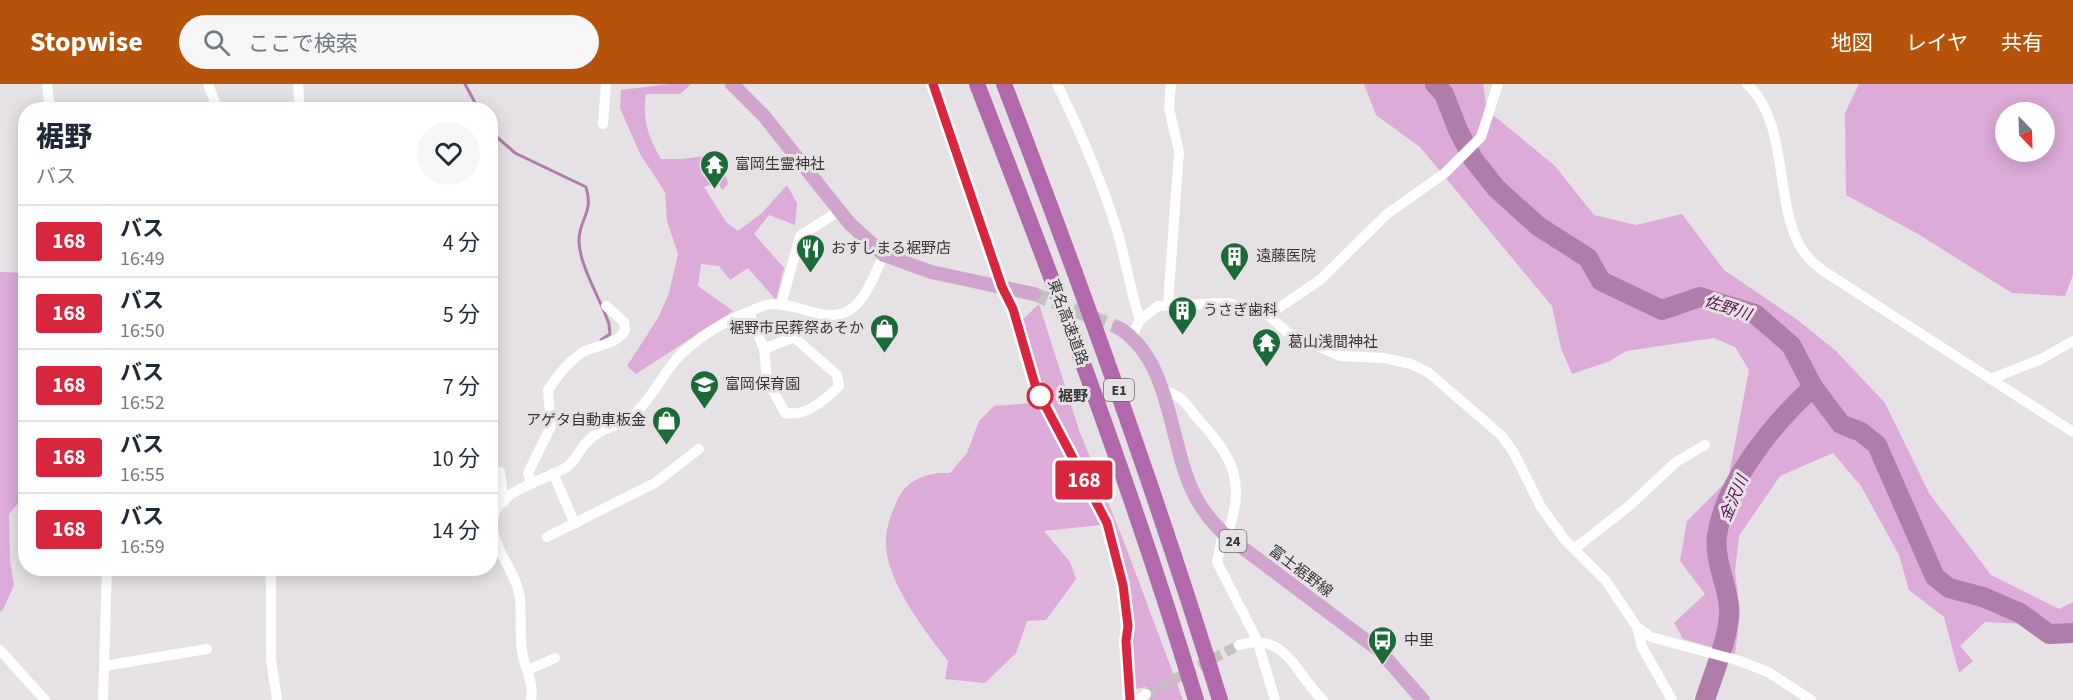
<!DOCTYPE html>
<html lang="ja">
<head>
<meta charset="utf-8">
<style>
	:root { --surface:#fff; --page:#f6f6f7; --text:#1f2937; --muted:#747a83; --line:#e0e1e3; --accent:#b45309 }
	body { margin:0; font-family:"Source Sans 3","Noto Sans JP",sans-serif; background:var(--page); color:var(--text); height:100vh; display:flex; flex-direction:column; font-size:22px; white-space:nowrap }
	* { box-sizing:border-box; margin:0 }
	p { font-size:20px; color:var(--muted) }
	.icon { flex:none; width:33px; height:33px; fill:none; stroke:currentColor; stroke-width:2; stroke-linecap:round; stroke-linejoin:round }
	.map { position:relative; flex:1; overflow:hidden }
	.panel { position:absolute; left:18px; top:18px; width:480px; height:474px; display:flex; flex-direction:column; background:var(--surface); border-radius:24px; box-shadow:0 3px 15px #0003 }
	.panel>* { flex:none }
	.badge { padding:0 12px; border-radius:4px; font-size:21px; line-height:39px }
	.needle { width:39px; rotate:157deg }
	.controls { position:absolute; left:1995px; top:18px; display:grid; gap:12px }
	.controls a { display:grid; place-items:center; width:60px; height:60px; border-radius:50%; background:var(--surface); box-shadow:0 3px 15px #0003; font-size:30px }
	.map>.badge { position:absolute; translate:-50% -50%; box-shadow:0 0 0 3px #fff }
	.round { display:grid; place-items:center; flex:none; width:63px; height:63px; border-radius:32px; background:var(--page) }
	.head { display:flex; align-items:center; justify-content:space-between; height:102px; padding:0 18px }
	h1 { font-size:28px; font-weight:800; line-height:45px }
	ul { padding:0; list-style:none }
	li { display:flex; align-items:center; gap:18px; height:72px; padding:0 18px; border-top:2px solid var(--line) }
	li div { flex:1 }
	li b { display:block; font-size:22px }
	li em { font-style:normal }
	li .badge { min-width:66px; font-weight:700; text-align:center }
	header { display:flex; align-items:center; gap:36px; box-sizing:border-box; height:84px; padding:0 30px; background:var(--accent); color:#fff }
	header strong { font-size:28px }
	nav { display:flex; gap:33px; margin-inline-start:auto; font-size:21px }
	.search { width:420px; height:54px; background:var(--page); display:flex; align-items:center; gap:15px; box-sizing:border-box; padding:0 21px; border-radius:33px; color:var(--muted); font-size:22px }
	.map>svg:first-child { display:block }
	.green { fill:#dcabd7; fill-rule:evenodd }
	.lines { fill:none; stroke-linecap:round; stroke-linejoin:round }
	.stream { stroke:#b07dab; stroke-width:3 }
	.river { stroke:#b07dab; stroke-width:20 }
	.minor-tunnel { stroke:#c3bfc2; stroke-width:10; stroke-dasharray:10 5; stroke-linecap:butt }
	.major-tunnel { stroke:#c3bfc2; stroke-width:14; stroke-dasharray:14 7; stroke-linecap:butt }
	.minor { stroke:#fff; stroke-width:10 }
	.major { stroke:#d0a5cd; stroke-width:14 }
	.highway { stroke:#b169ac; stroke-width:16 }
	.line-casing { stroke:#fff; stroke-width:14 }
	.line { stroke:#d7263d; stroke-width:9 }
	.stop-dot { fill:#fff; stroke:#d7263d; stroke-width:3 }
	.labels { text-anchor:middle; stroke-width:6; stroke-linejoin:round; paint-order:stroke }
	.shield { fill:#e6e1e5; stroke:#6c6a6c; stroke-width:1.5 }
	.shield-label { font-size:14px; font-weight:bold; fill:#383738 }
	.poi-label { font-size:15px; fill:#383738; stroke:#e6e1e5; text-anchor:start }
	.street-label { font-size:15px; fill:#383738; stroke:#e6e1e5 }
	.stop-label { font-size:15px; font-weight:bold; fill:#383738; stroke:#e6e1e5; text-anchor:start }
	.water-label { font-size:16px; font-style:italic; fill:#541551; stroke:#e6e1e5 }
</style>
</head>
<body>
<header>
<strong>Stopwise</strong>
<div class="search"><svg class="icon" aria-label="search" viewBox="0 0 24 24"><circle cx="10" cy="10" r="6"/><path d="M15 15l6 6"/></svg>ここで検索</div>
<nav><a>地図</a><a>レイヤ</a><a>共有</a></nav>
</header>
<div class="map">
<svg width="2073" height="616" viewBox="0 0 2073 616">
	<rect width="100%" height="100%" fill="#e6e1e5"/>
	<g class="green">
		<path d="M670,0H691L680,10H646C642,36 648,52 661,75H682L720,70L728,100L722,106L718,98L704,103L726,138L738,147L762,129L787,101L797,119L795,141L769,131L754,150L784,184L776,216L748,184L730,196L719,182L701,180L698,202L733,227L636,290L627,282L658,234L669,209L678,170L667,137L665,108L640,70L620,24L621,6Z"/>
		<polygon points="1364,0 1483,0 1487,26 1555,82 1594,131 1636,141 1682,130 1724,186 1799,237 1836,267 1885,319 1929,409 1991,491 2059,525 2073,518 2073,542 1985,538 1960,562 1973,577 1959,589 1944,533 1909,506 1899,471 1861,402 1833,369 1780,392 1739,452 1735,487 1740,529 1735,570 1683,555 1674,539 1705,510 1680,477 1687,437 1728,396 1749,286 1735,263 1714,254 1626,267 1610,277 1572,290 1561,264 1552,222 1420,63 1376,31"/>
		<path d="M1859,0H2073V191L2065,212L2012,209L1918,150L1846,111L1845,29ZM2006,28H2044V68H2006Z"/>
		<polygon points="0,188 26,189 25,411 9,430 10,478 14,501 3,526 0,528"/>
		<path d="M1039,220L1079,346L1126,463L1183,616H1150L1146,603L1136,605L1131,578L1132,544L1110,440L1044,447L1070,478L1076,495L1046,536L1027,537L1016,569L985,599L945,595L948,577C926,548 887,499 886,461C885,445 891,431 897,417C906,395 928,388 950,389L967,369L979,337L994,322L1046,318L1019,239Z"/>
	</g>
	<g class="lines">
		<g class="stream">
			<polyline points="465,0 479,26"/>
			<path d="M490,47L515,69L586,103C594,130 579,134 579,157C579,181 601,216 609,240L610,250L601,256"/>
		</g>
		<g class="river">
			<polyline points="1435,0 1444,10 1458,46 1473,75 1496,104 1538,142 1588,174 1601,197 1662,226 1700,213 1755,230 1791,261 1813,303 1841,340 1861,348 1877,361 1935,493 1949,504 1983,513 2020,529 2049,550 2073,549"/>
			<path d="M1705,616C1713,590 1731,549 1729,523C1727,500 1714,476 1717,452C1724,398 1775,338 1813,303"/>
		</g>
		<polyline class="minor-tunnel" points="1146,610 1239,561"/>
		<polyline class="major-tunnel" points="1034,210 1119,244"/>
		<g class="minor">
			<polyline points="47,0 50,26"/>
			<polyline points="208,0 218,26"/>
			<polyline points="298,0 300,26"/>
			<polyline points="933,0 1002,203 1013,225 1036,305 1107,439 1123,501 1128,542 1126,557 1130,616"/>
			<path d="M1057,0C1080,47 1101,96 1117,146C1126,176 1130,207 1140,236"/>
			<path d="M1747,0C1789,38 1774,116 1800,162C1805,172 1813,179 1822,186L2073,348"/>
			<polyline points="603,40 606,0"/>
			<polyline points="1168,220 1179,68 1169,24 1171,0"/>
			<polyline points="781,221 800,152 839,127"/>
			<path d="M749,228L764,265L767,295L785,329C806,333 825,316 839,302L837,291L796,255L792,254L764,265"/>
			<polyline points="1268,231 1320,196 1387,130 1445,89 1481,53 1498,0"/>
			<polyline points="1132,252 1140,236 1158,222 1228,219 1268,231 1288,249 1340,272 1384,274 1411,280 1429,289 1502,352 1514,369 1541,423 1565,456 1606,497 1637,543 1651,553 1740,577 1768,588 1811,616"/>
			<polyline points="1991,295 2041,275 2073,257"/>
			<path d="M1161,306C1185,312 1184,319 1200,337C1234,375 1247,401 1226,452"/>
			<polyline points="553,389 575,440"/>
			<polyline points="490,390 500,388 504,418"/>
			<path d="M531,399L528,389L551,342L548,306C557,292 567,279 580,270C593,261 618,261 625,246L624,238L606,222"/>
			<polyline points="1223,449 1217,478 1257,556 1275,616"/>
			<polyline points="547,453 655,399 699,365"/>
			<polyline points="1574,465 1629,422 1676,378 1705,361"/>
			<polyline points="271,484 271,575 277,616"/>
			<polyline points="1637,543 1642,563 1672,616"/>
			<path d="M1239,561C1287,547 1294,589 1323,616"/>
			<polyline points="0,566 45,616"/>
			<polyline points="104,582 207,565"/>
			<polyline points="528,586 555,574"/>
			<polyline points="103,616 107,484"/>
			<path d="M531,616C534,600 526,587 523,572C518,551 523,529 519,509C514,482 485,458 495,428C504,405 548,395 567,383C576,376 579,366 587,358C599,344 619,343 633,331C650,317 661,293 675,277C697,251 731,234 763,222C790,212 825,244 851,225C867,214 875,188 884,171"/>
			<polyline points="1139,616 1146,610"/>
		</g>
		<g class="major">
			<polyline points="732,0 764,32 850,140 884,171 931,188 1034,210"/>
			<path d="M1119,244C1173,278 1168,360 1195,412C1202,426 1212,438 1223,449L1380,567L1423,616"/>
		</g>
		<g class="highway">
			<path d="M977,0C1056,203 1133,407 1196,616"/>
			<path d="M1004,0C1082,203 1156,408 1220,616"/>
		</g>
	</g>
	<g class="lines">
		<defs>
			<polyline id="line" points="933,0 1002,203 1013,225 1036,304 1107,439 1123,501 1128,542 1126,557 1130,616"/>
		</defs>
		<use href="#line" class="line-casing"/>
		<use href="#line" class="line"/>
	</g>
	<defs>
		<symbol id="temple-pin" viewBox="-11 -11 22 30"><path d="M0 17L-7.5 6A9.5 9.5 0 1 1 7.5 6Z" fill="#1d6a39" stroke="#e6e1e5"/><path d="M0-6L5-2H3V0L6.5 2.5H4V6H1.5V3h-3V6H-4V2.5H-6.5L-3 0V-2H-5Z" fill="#fff"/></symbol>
		<symbol id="restaurant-pin" viewBox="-11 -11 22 30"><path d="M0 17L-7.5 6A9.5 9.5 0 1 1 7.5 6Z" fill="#1d6a39" stroke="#e6e1e5"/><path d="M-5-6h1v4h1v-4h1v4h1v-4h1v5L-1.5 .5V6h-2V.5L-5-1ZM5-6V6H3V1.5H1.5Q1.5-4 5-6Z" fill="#fff"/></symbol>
		<symbol id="building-pin" viewBox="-11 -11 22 30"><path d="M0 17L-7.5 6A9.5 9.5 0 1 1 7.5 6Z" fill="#1d6a39" stroke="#e6e1e5"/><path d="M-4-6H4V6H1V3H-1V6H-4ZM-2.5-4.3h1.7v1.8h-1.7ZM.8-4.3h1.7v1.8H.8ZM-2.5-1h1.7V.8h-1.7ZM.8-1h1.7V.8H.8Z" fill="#fff"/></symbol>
		<symbol id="shop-pin" viewBox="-11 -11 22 30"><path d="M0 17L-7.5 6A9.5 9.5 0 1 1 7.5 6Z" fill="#1d6a39" stroke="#e6e1e5"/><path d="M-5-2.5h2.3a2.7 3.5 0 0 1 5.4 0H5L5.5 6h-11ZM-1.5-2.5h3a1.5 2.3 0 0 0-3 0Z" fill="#fff"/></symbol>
		<symbol id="school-pin" viewBox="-11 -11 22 30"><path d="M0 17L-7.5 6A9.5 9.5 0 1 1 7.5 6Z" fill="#1d6a39" stroke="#e6e1e5"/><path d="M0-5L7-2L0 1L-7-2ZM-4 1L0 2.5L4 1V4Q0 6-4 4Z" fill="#fff"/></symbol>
		<symbol id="bus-pin" viewBox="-11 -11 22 30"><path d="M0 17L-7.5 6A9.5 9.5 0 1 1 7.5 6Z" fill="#1d6a39" stroke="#e6e1e5"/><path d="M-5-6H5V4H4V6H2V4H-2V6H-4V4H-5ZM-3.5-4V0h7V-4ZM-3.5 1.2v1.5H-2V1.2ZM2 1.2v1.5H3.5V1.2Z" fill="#fff"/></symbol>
	</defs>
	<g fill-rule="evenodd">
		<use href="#temple-pin" x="698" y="64" width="33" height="45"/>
		<use href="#restaurant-pin" x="794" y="148" width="33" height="45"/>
		<use href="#building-pin" x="1218" y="156" width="33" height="45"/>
		<use href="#building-pin" x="1166" y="210" width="33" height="45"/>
		<use href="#shop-pin" x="868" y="228" width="33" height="45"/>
		<use href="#temple-pin" x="1250" y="242" width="33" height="45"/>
		<use href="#school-pin" x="688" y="284" width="33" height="45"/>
		<use href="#shop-pin" x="650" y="320" width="33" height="45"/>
		<use href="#bus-pin" x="1366" y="540" width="33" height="45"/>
	</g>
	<circle class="stop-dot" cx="1040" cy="312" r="12"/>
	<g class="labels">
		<g class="shield">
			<rect x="1104" y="295" width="30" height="22" rx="4.5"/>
			<rect x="1219.5" y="446" width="27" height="22" rx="4.5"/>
		</g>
		<g class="shield-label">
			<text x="1119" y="311">E1</text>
			<text x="1233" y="462">24</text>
		</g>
		<g class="poi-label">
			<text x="735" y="85">富岡生霊神社</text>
			<text x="831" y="169">おすしまる裾野店</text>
			<text x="1256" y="177">遠藤医院</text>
			<text x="1203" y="231">うさぎ歯科</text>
			<text x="864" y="249" text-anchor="end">裾野市民葬祭あそか</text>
			<text x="1288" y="263">葛山浅間神社</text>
			<text x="725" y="305">富岡保育園</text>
			<text x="646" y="341" text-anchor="end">アゲタ自動車板金</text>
			<text x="1404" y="561">中里</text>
		</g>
		<g class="street-label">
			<text transform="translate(1068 238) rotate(70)" y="5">東名高速道路</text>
			<text transform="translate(1301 487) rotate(37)" y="5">富士裾野線</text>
		</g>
		<g class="stop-label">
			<text x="1058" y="317">裾野</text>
		</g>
		<g class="water-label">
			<text transform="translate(1728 223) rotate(18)" y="6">佐野川</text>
			<text transform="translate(1733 414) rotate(-67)" y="6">金沢川</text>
		</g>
	</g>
</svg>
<div class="controls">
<a><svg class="needle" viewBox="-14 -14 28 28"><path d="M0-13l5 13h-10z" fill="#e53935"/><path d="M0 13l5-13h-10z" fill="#747a83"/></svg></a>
</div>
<b class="badge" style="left:1084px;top:396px;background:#d7263d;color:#fff">168</b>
<section class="panel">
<div class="head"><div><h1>裾野</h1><p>バス</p></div><a class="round"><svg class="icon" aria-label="heart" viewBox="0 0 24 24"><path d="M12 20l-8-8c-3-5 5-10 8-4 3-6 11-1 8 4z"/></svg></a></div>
<ul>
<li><span class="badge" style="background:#d7263d;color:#fff">168</span><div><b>バス</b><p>16:49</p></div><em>4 分</em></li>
<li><span class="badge" style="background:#d7263d;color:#fff">168</span><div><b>バス</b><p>16:50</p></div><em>5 分</em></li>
<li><span class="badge" style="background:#d7263d;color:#fff">168</span><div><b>バス</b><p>16:52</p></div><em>7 分</em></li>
<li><span class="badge" style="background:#d7263d;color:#fff">168</span><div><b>バス</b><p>16:55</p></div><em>10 分</em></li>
<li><span class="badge" style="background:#d7263d;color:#fff">168</span><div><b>バス</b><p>16:59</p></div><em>14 分</em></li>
</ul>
</section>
</div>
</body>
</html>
